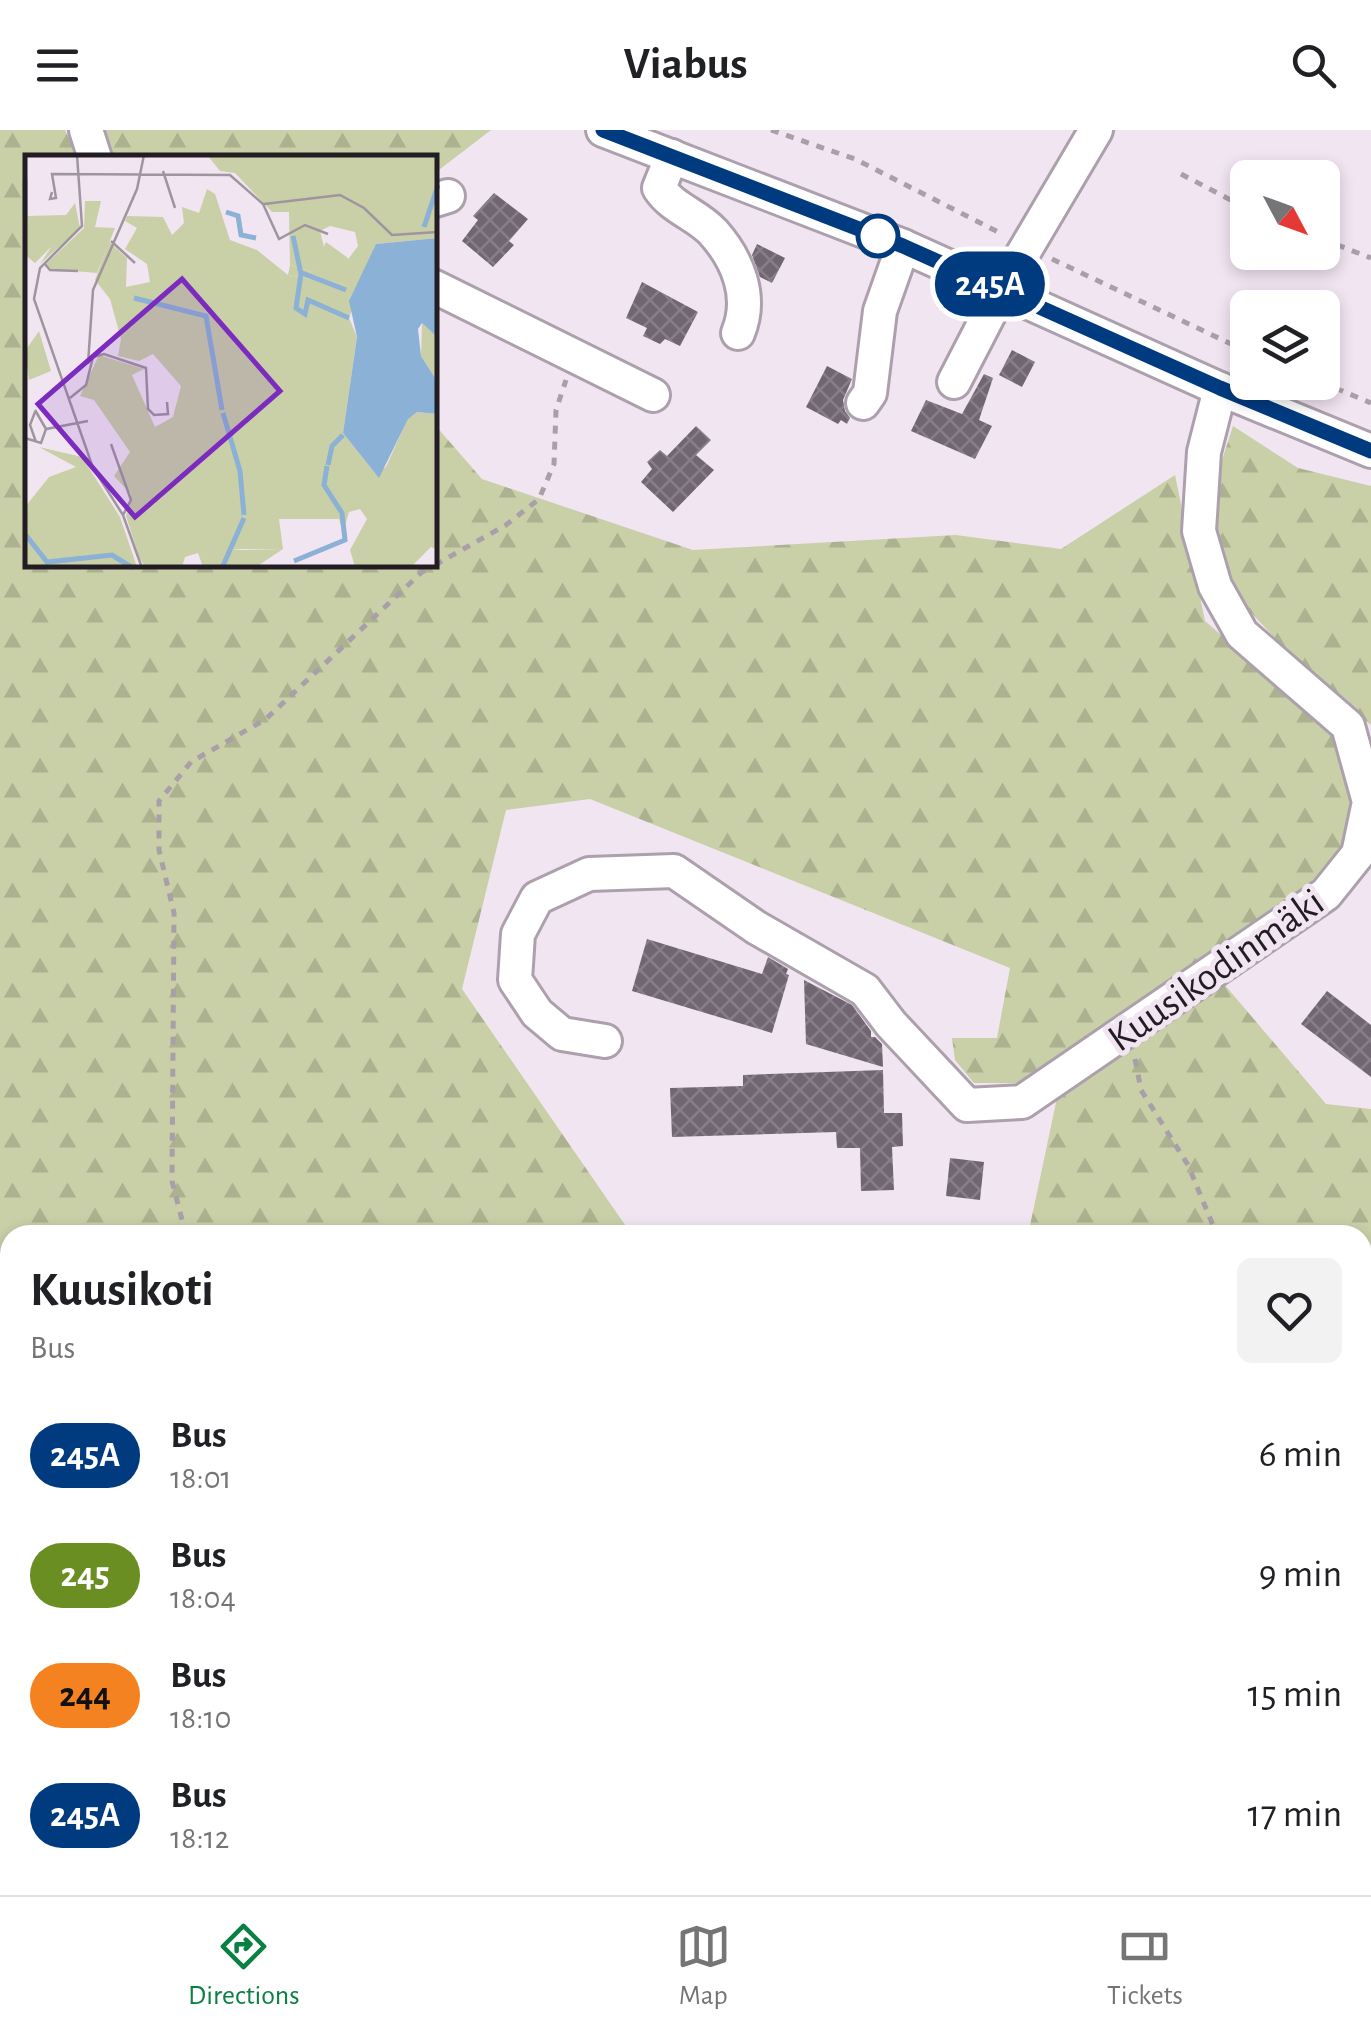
<!DOCTYPE html>
<html lang="en">
<head>
<meta charset="utf-8">
<style>
	:root { --surface:#fff; --page:#f2f2f2; --text:#202124; --muted:#757577; --line:#e0e0e0; --accent:#0b8043 }
	body { margin:0; font-family:"Alegreya Sans",sans-serif; background:var(--page); color:var(--text); height:100vh; display:flex; flex-direction:column; font-size:38px; white-space:nowrap }
	* { box-sizing:border-box; margin:0 }
	p { font-size:32px; color:var(--muted) }
	.icon { flex:none; width:55px; height:55px; fill:none; stroke:currentColor; stroke-width:2; stroke-linecap:round; stroke-linejoin:round }
	.map { position:relative; flex:1; overflow:hidden }
	.side { position:absolute; left:0px; top:1095px; width:1372px; height:670px; display:flex; flex-direction:column; background:var(--surface); border-radius:30px 30px 0 0; box-shadow:0 5px 15px #0003 }
	.side>* { flex:none }
	.badge { padding:0 20px; border-radius:32px; font-size:35px; line-height:65px }
	.needle { width:65px; rotate:131deg }
	.tools { position:absolute; left:1230px; top:30px; display:grid; gap:20px }
	.tools a { display:grid; place-items:center; width:110px; height:110px; border-radius:15px; background:var(--surface); box-shadow:0 5px 15px #0003; font-size:50px }
	.map>.badge { position:absolute; translate:-50% -50%; box-shadow:0 0 0 5px #fff }
	.round { display:grid; place-items:center; flex:none; width:105px; height:105px; border-radius:15px; background:var(--page) }
	.overview { display:flex; align-items:center; justify-content:space-between; height:170px; padding:0 30px }
	h1 { font-size:48px; font-weight:600; line-height:75px }
	ul { padding:0; list-style:none }
	li { display:flex; align-items:center; gap:30px; height:120px; padding:0 30px }
	li div { flex:1 }
	li b { display:block; font-size:38px }
	li em { font-style:normal }
	li .badge { min-width:110px; font-weight:700; text-align:center }
	header { display:flex; justify-content:space-between; align-items:center; height:130px; padding:0 30px; background:var(--surface); font-size:45px; font-weight:600 }
	.dock { display:flex; justify-content:space-around; align-items:center; height:140px; border-top:2px solid var(--line); background:var(--surface); font-size:28px; color:var(--muted) }
	.dock a { display:grid; justify-items:center; gap:5px }
	.dock .current { color:var(--accent) }
	.map>svg:first-child { display:block }
	.forest { fill:url(#forest-firs) }
	.lines { fill:none; stroke-linecap:round; stroke-linejoin:round }
	.stream { stroke:#8bb1d6; stroke-width:8 }
	.building { fill:url(#building-cross-hatch) }
	.minor-casing { stroke:#aca0ad; stroke-width:38 }
	.path { stroke:#a99fa9; stroke-width:5; stroke-dasharray:8 8; stroke-linecap:butt }
	.minor { stroke:#fff; stroke-width:32 }
	.line-casing { stroke:#fff; stroke-width:22 }
	.line { stroke:#003b80; stroke-width:15 }
	.stop-dot { fill:#fff; stroke:#003b80; stroke-width:5 }
	.labels { text-anchor:middle; stroke-width:10; stroke-linejoin:round; paint-order:stroke }
	.street-label { font-size:40px; fill:#221d22; stroke:#f2e5f2 }
	.inset-river { fill:none; stroke:#8bb1d6; stroke-width:5 }
	.inset-road { fill:none; stroke:#9f959f; stroke-width:2.5 }
	.view { fill:#7b2cbf; fill-opacity:0.15; stroke:#7b2cbf; stroke-width:5 }
	.inset-edge { fill:none; stroke:#221d22; stroke-width:5 }
</style>
</head>
<body>
<header><svg class="icon" aria-label="menu" viewBox="0 0 24 24"><path d="M4 6h16M4 12h16M4 18h16"/></svg>Viabus<svg class="icon" aria-label="search" viewBox="0 0 24 24"><circle cx="10" cy="10" r="6"/><path d="M15 15l6 6"/></svg></header>
<div class="map">
<svg width="1371" height="1765" viewBox="0 0 1371 1765">
	<defs>
		<pattern id="forest-firs" width="22" height="20" patternUnits="userSpaceOnUse" patternTransform="scale(2.5)"><rect width="22" height="20" fill="#c9cfa7"/><path d="M5 1l3.5 6h-7zM16 11l3.5 6h-7z" fill="#acb18f"/></pattern>
		<pattern id="building-cross-hatch" width="8" height="8" patternUnits="userSpaceOnUse" patternTransform="scale(2.5)"><rect width="8" height="8" fill="#706570"/><path d="M0 0l8 8M0 8l8-8" fill="none" stroke="#877f87"/></pattern>
	</defs>
	<rect width="100%" height="100%" fill="#f2e5f2"/>
	<g class="forest">
		<polygon points="0,0 65,0 78,27 28,28 28,435 435,435 435,295 482,349 693,420 956,405 1061,419 1175,345 1205,491 1334,603 1355,678 1338,725 1281,782 1023,953 974,953 955,930 952,908 997,908 1010,838 590,669 506,680 462,859 632,1105 10,1105 10,1755 1362,1755 1362,1105 1028,1105 1058,963 1224,854 1326,974 1371,979 1371,1765 0,1765"/>
		<polygon points="99,0 491,0 435,43 435,28 111,27"/>
		<polygon points="1233,296 1298,338 1371,356 1371,595 1286,520 1244,475 1218,416 1214,355"/>
	</g>
	<g class="lines">
		<g class="stream">
			<polyline points="0,1149 10,1152"/>
			<polyline points="1362,1400 1371,1394"/>
		</g>
	</g>
	<g class="building">
		<polygon points="494,63 528,89 509,111 514,115 493,137 462,111 478,90 473,86"/>
		<polygon points="757,114 785,128 772,153 760,147 752,125"/>
		<polygon points="642,152 698,182 680,216 665,209 660,214 643,206 647,198 626,188"/>
		<polygon points="1012,220 1035,232 1022,257 999,245"/>
		<polygon points="827,236 852,249 843,270 845,281 850,288 847,294 841,290 838,294 806,277"/>
		<polygon points="984,244 993,248 979,290 992,296 975,329 911,301 926,270 962,284"/>
		<polygon points="696,296 711,310 696,325 714,340 673,382 641,352 652,339 647,332 660,320 667,326"/>
		<polygon points="647,809 762,844 768,827 788,839 786,844 789,845 772,903 632,861"/>
		<polygon points="804,850 852,875 871,901 871,907 875,907 882,914 883,937 806,914"/>
		<polygon points="1327,861 1371,895 1371,947 1301,894"/>
		<polygon points="883,940 884,983 902,983 903,1016 892,1017 894,1060 861,1061 860,1018 837,1018 836,1002 672,1007 670,958 743,956 743,945"/>
		<polygon points="950,1028 984,1032 980,1070 946,1066"/>
	</g>
	<g class="lines">
		<defs>
			<g id="minor">
				<polyline points="86,0 95,28"/>
				<polyline points="603,0 903,116 1220,259 1371,321"/>
				<path d="M672,26L659,58C673,79 696,84 713,102C738,130 753,167 738,203"/>
				<polyline points="435,70 448,66"/>
				<polyline points="435,157 653,265"/>
				<polyline points="954,252 1002,159 1096,0"/>
				<polyline points="863,273 870,263 880,181 903,116"/>
				<polyline points="605,911 562,904 537,883 515,850 518,804 537,768 589,744 674,741 757,798 865,860 891,894 967,975 1022,972 1326,764 1358,724 1369,672 1348,596 1242,504 1215,456 1199,401 1204,322 1220,259"/>
			</g>
		</defs>
		<use href="#minor" class="minor-casing"/>
		<g class="path">
			<polyline points="771,0 855,29 1002,104"/>
			<polyline points="1181,44 1248,79"/>
			<polyline points="1322,109 1371,128"/>
			<polyline points="1052,129 1248,222"/>
			<polyline points="1321,252 1371,273"/>
			<polyline points="435,435 506,395 539,369 554,334 556,280 566,250"/>
			<polyline points="1135,929 1141,960 1188,1035 1217,1105"/>
			<polyline points="186,1105 172,1051 174,783 159,720 159,671 191,632 266,589 422,442 435,435"/>
			<polyline points="0,1126 10,1129"/>
			<polyline points="0,1205 10,1209"/>
			<polyline points="1362,1364 1371,1364"/>
		</g>
		<use href="#minor" class="minor"/>
	</g>
	<g class="lines">
		<defs>
			<polyline id="line" points="603,0 903,116 1220,258 1371,321"/>
		</defs>
		<use href="#line" class="line-casing"/>
		<use href="#line" class="line"/>
	</g>
	<circle class="stop-dot" cx="878" cy="106" r="20"/>
	<g class="labels">
		<g class="street-label">
			<text transform="translate(1215 839) rotate(-35)" y="14">Kuusikodinmäki</text>
		</g>
	</g>
	<g transform="translate(25 25)">
		<rect width="412" height="412" fill="#f2e5f2"/>
		<path d="M60,46H76L70,72L90,73L72,118L26,114L21,109L59,73ZM50,48L55,73L15,109L27,91L10,108L0,100L1,61L41,60ZM301,87L323,103L319,129L263,120L265,110L287,117ZM14,176L26,216L4,225L0,196ZM205,394L217,395L258,394L231,412L196,413Z" fill="#c9cfa7"/>
		<path d="M168,0H412V83L351,89L324,163L332,182L318,278L350,318L361,312L383,263L392,257L412,259V395L406,392L386,412H330L325,395L342,364L335,354L324,357L318,378L314,364H254L258,394H205L196,412H178L173,398L160,402L157,412H120L114,402L101,361L106,339L89,321L105,297L69,245L55,241L74,200L119,214L107,220L130,272L148,262L156,231L128,199L114,206L93,201L96,184L85,144L70,125L84,87L102,103L101,132L125,127L122,109L100,94L112,73L100,66L102,61L138,62L147,80L159,68L157,52L174,58L182,34L190,39L205,85L232,95L263,120L319,129L315,115L333,91L330,77L305,71L295,76L300,96L287,117L265,110L264,57H247L210,18L195,16L183,1ZM397,168L412,182V226L396,201ZM14,292L57,302L95,362L112,412L0,413V352L24,322L51,312Z" fill="#c9cfa7"/>
		<path d="M149,176H187L198,230L159,216L145,187ZM61,327L85,354L60,381V400L3,412L0,360L33,328Z" fill="#c9cfa7"/>
		<path d="M365,0H412V80L402,83ZM289,256L282,274L288,284L315,279L298,325L219,358L207,290Z" fill="#c9cfa7"/>
		<path d="M412,83V182L397,168L393,174L396,201L412,226V259L392,257L383,264L354,323L318,278L332,182L324,146L351,89Z" fill="#8bb1d6"/>
		<path class="inset-river" d="M0,24V63M201,57L213,61L216,80L231,83M399,72L413,30M268,81L276,119L271,153L280,159L283,145L324,163M277,118L321,135M109,143L181,161L197,255M198,258L215,316L219,360M303,310L307,291L318,280M0,379L22,407L87,400L108,413M269,406L320,385L317,358L299,330L302,311M197,413L219,363"/>
		<path class="inset-road" d="M52,0L57,71L15,113L9,144L68,313L98,360L117,413M138,16L150,53M27,37L25,44L31,43L27,19L205,20L238,49L254,84L280,70L303,79M239,49L315,40L339,53L367,80L413,77M86,86L110,108M19,108L25,115L53,116M63,209L68,135L112,34L119,0M45,243L61,230L68,202L79,199L121,213L123,254L129,260L143,259L142,247M10,255L21,274L63,266M10,257L5,270L11,287M0,283L16,288L21,274M86,289L106,345L98,360"/>
		<path class="view" d="M157,124L255,236L110,362L13,249Z"/>
		<rect width="412" height="412" class="inset-edge"/>
	</g>
</svg>
<div class="tools">
<a><svg class="needle" viewBox="-14 -14 28 28"><path d="M0-13l5 13h-10z" fill="#e53935"/><path d="M0 13l5-13h-10z" fill="#757577"/></svg></a>
<a><svg class="icon" aria-label="layers" viewBox="0 0 24 24"><path d="M12 4l9 5-9 5-9-5zM3 14l9 5 9-5"/></svg></a>
</div>
<b class="badge" style="left:990px;top:154px;background:#003b80;color:#fff">245A</b>
<section class="side">
<div class="overview"><div><h1>Kuusikoti</h1><p>Bus</p></div><a class="round"><svg class="icon" aria-label="heart" viewBox="0 0 24 24"><path d="M12 20l-8-8c-3-5 5-10 8-4 3-6 11-1 8 4z"/></svg></a></div>
<ul>
<li><span class="badge" style="background:#003b80;color:#fff">245A</span><div><b>Bus</b><p>18:01</p></div><em>6 min</em></li>
<li><span class="badge" style="background:#6b8e23;color:#fff">245</span><div><b>Bus</b><p>18:04</p></div><em>9 min</em></li>
<li><span class="badge" style="background:#f58220;color:#111">244</span><div><b>Bus</b><p>18:10</p></div><em>15 min</em></li>
<li><span class="badge" style="background:#003b80;color:#fff">245A</span><div><b>Bus</b><p>18:12</p></div><em>17 min</em></li>
</ul>
</section>
</div>
<nav class="dock">
<a class="current"><svg class="icon" aria-label="directions" viewBox="0 0 24 24"><path d="M12 3l9 9-9 9-9-9zM9 14v-3h6M13 9l2 2-2 2"/></svg>Directions</a>
<a><svg class="icon" aria-label="map" viewBox="0 0 24 24"><path d="M3 6l6-2 6 2 6-2v14l-6 2-6-2-6 2zM9 4v14M15 6v14"/></svg>Map</a>
<a><svg class="icon" aria-label="tickets" viewBox="0 0 24 24"><path d="M3 7h18v10H3zM15 7v10"/></svg>Tickets</a>
</nav>
</body>
</html>
